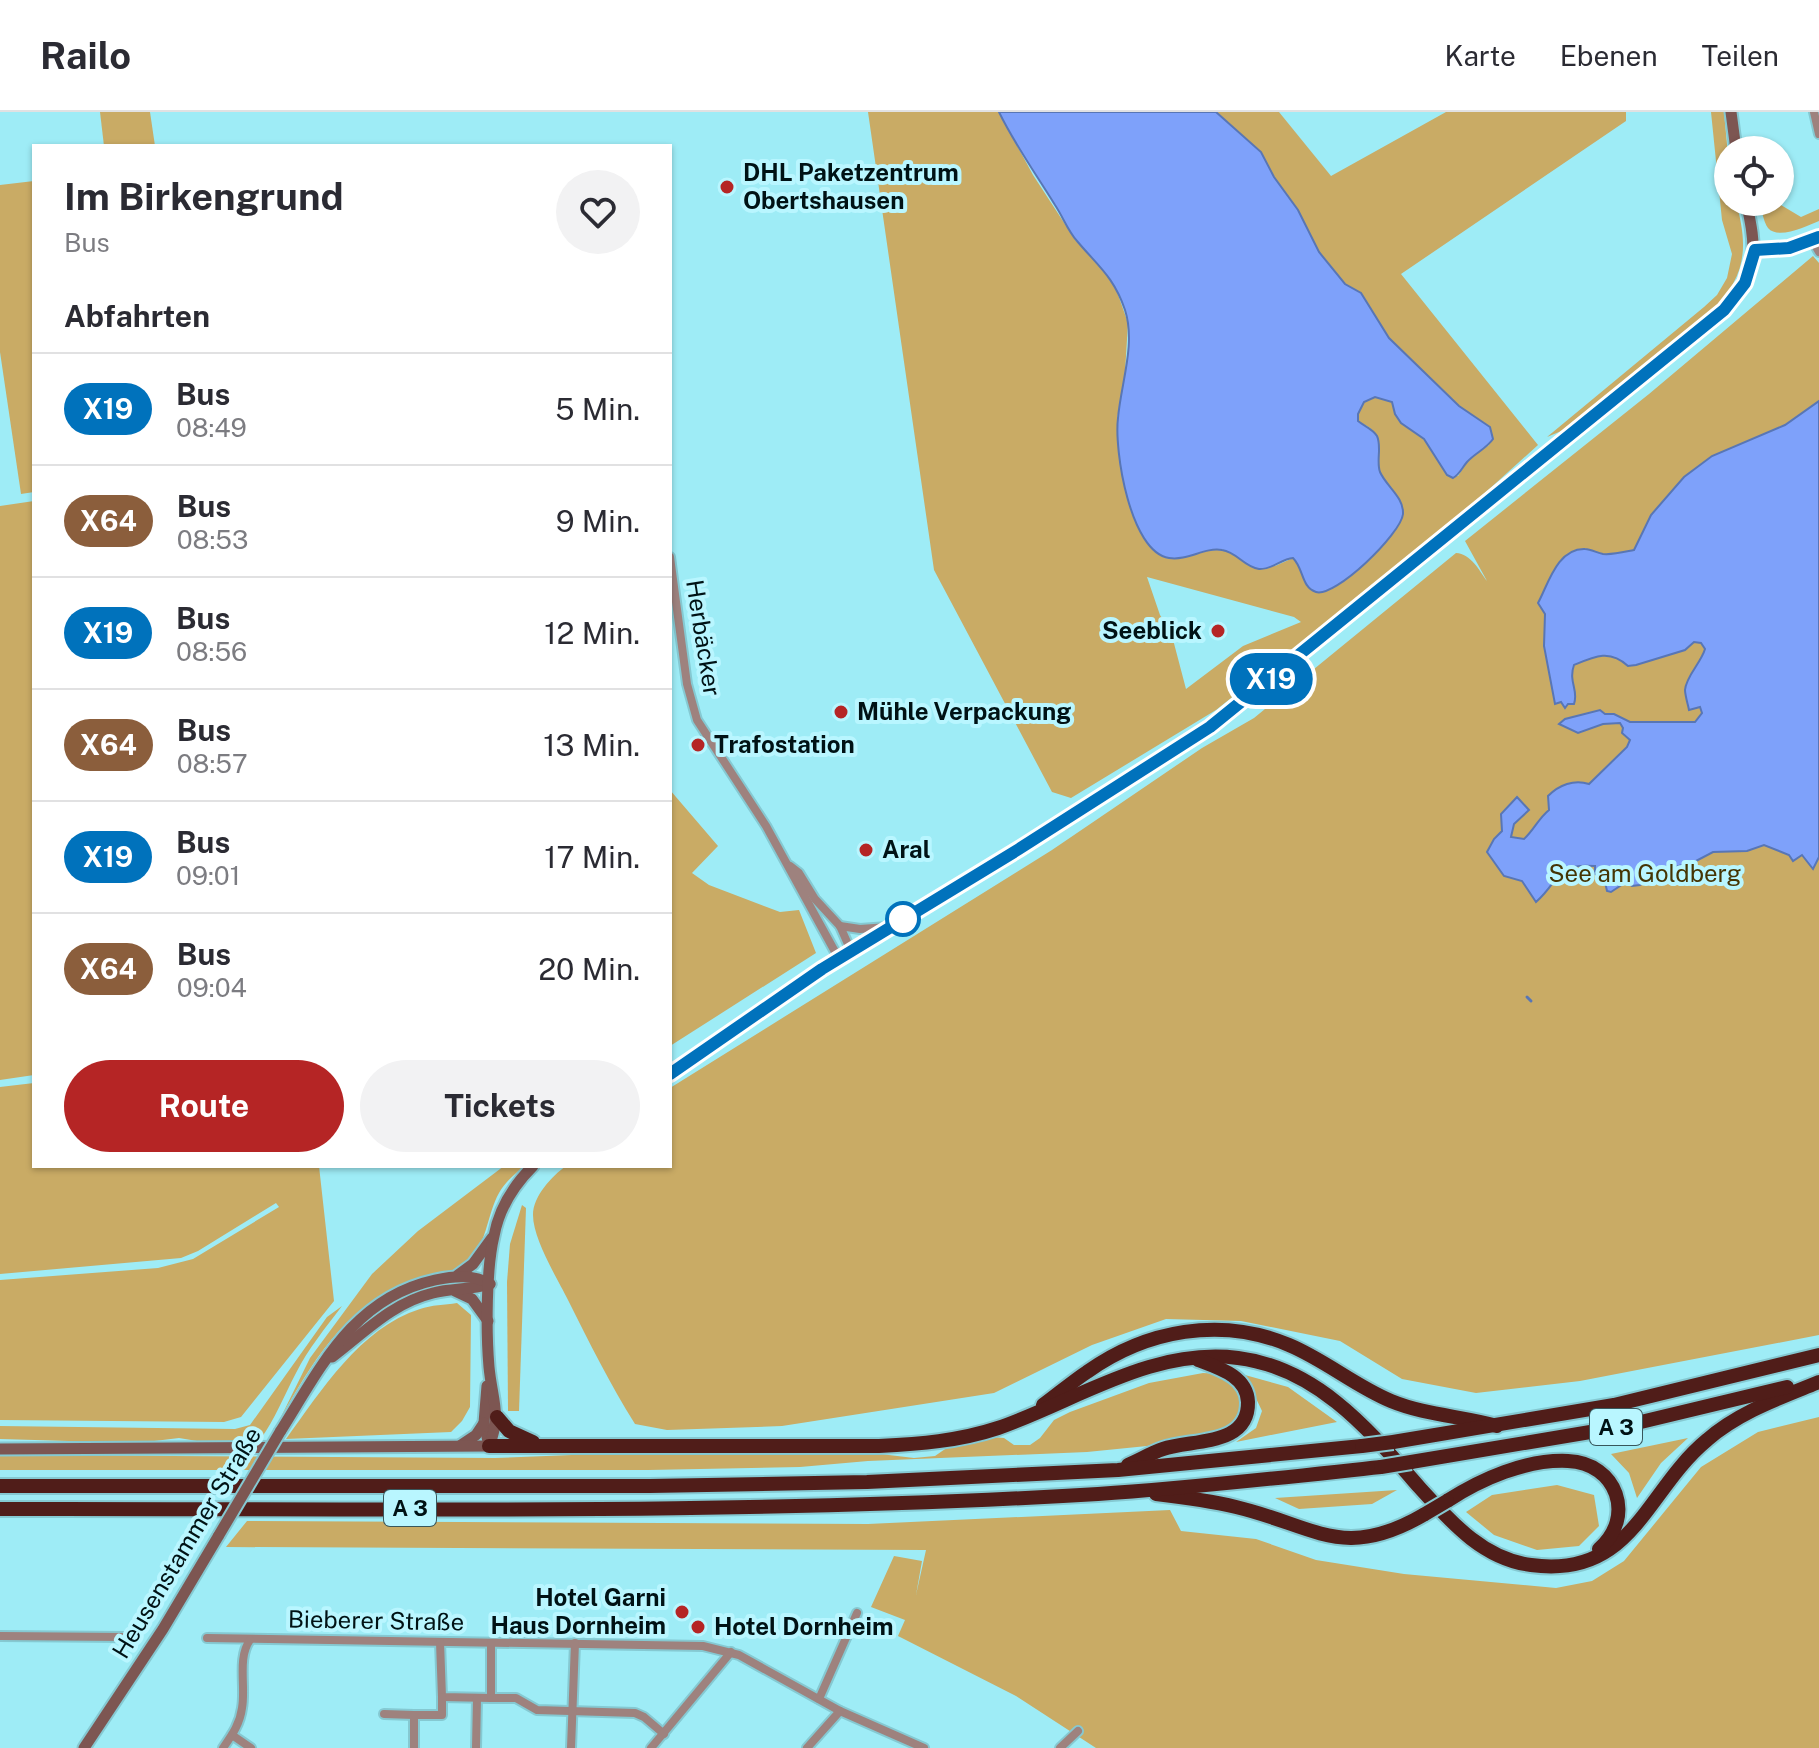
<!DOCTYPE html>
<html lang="de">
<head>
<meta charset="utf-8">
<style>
	:root { --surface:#fff; --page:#f2f2f3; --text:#2b2b33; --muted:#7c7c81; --line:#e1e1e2; --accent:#b52525 }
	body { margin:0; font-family:"Public Sans",sans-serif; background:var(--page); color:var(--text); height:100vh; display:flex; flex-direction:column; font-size:30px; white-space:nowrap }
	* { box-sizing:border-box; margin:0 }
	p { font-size:26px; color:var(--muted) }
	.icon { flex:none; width:44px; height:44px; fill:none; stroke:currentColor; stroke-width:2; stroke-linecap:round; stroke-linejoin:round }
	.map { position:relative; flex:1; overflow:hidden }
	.side { position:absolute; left:32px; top:32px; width:640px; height:1024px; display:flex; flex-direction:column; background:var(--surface); border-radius:0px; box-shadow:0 2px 6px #0004 }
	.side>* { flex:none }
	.badge { padding:0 16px; border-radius:26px; font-size:28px; line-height:52px }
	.controls { position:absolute; left:1714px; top:24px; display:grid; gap:16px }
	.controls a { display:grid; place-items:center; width:80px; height:80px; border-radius:50%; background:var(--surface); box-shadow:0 2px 6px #0004; font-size:40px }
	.map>.badge { position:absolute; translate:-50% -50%; box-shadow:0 0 0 4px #fff }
	h2 { padding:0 32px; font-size:30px; line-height:72px }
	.round { display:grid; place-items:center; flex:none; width:84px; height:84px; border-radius:42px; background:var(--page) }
	.headline { display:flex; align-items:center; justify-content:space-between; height:136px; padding:0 32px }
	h1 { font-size:38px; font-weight:700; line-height:60px }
	.cta { display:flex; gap:16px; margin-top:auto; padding:16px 32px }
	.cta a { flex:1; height:92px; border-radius:48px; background:var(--accent); color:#fff; font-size:32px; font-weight:700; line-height:92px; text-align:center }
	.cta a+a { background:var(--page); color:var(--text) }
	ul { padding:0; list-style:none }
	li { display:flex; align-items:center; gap:24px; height:112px; padding:0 32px; border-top:2px solid var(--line) }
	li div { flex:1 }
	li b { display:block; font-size:30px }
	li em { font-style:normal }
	li .badge { min-width:88px; font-weight:700; text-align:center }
	header { display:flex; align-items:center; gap:48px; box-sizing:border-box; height:112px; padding:0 40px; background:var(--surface); border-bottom:2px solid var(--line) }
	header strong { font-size:38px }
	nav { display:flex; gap:44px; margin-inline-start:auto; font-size:28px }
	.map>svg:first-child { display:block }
	.green { fill:#c9ab65; fill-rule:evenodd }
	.water { fill:#7ea1fa; stroke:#5876b5; stroke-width:2 }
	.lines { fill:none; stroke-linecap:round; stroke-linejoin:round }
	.stream { stroke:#5876b5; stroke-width:3 }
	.street-casing { stroke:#85c9d2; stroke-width:12 }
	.secondary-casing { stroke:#85c9d2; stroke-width:15 }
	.highway-casing { stroke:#85c9d2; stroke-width:18 }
	.street { stroke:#9e827e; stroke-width:8 }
	.secondary { stroke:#7d5652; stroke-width:11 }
	.highway { stroke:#501d19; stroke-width:14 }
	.secondary-bridge-casing { stroke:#85c9d2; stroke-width:15; stroke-linecap:butt }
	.highway-bridge-casing { stroke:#85c9d2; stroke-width:18; stroke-linecap:butt }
	.secondary-bridge { stroke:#7d5652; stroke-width:11 }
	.highway-bridge { stroke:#501d19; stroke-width:14 }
	.line-casing { stroke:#fff; stroke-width:18 }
	.line { stroke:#0072bc; stroke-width:12 }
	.poi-dot { fill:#b52525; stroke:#b9f6ff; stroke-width:3 }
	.stop-dot { fill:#fff; stroke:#0072bc; stroke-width:4 }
	.labels { text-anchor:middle; stroke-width:8; stroke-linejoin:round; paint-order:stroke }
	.shield { fill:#b9f6ff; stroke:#38565b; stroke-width:2 }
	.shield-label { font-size:22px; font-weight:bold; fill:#001215 }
	.poi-label { font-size:24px; font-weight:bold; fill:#001215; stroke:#b9f6ff; text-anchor:start }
	.street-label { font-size:24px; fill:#001215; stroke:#b9f6ff }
	.park-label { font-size:24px; fill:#453403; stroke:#b9f6ff }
</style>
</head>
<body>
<header>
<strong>Railo</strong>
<nav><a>Karte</a><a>Ebenen</a><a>Teilen</a></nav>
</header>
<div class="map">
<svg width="1819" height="1636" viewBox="0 0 1819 1636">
	<rect width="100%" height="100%" fill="#9eecf6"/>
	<g class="green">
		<polygon points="100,0 150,0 155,34 104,34"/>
		<path d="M868,0H999L1033,63L1076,129L1096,147L1114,171L1128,211L1124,277L1117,306L1118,332L1124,374L1130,395L1146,429L1181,446C1210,438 1224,430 1249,454H1275L1293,446L1299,452L1304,464L1339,473C1362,451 1394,433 1403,400C1396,387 1385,373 1380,360C1375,346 1382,328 1370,316C1366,313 1362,312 1358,309V302L1364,290L1375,285L1392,290C1397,315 1412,311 1425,329C1433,339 1439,352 1447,363L1458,364L1469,347L1489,333L1490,315L1459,294L1389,226L1319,140L1298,98L1274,65L1261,40L1216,0H1279L1331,64L1446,0H1626V9L1401,162L1538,333L1443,419L1216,598L1071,686L1052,680L934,458ZM1147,465L1294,505L1301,510L1243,534L1186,577L1171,520L1160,503Z"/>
		<path d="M1711,0H1724L1728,43V90H1736C1749,137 1746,165 1710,201L1571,315L1547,325L1704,195L1717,183L1727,166L1732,142L1722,108Z"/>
		<polygon points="34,69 34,380 21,382 0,240 0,73"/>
		<path d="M1760,90H1776L1801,105L1819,97V109C1807,114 1778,128 1768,116C1763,109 1762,98 1760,90Z"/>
		<path d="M1813,144L1819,151V1223L1580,1269L1476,1281L1402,1267L1340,1229L1241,1209L1166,1207L1092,1233L994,1281L782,1314L667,1318L635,1312C610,1272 589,1230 568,1188C557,1166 533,1127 533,1103C533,1084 552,1064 566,1054H670V976L1052,738L1202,636L1254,606L1456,441C1471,442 1479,458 1487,469L1465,429L1649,282Z"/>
		<polygon points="34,389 34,963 0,968 0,394"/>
		<polygon points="670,678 718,734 692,761 709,773 780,800 799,798 816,841 670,934"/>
		<polygon points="34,971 34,1054 319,1054 334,1189 241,1305 224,1310 0,1308 0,1168 158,1156 193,1147 279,1095 276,1091 198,1139 181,1146 0,1162 0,975"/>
		<path d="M504,1054H524C515,1062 505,1070 499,1081C487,1102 486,1137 466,1153C453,1163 424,1164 408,1171C342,1197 313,1250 280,1307L310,1246L372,1162L418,1119Z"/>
		<polygon points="522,1093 526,1096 519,1299 508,1299 507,1170 510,1132"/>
		<path d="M457,1191L471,1203L470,1295L462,1309L451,1320L286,1327C321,1279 360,1216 420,1197C431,1193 445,1193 457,1191Z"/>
		<path d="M342,1194C326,1215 308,1237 296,1261C284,1284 275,1307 260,1328L209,1331L179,1326L138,1331L0,1327V1314L235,1317L250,1313L327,1205Z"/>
		<polygon points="1203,1261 1221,1262 1240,1280 1242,1294 1234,1311 1213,1323 1147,1334 1087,1340 868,1349 800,1355 648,1358 0,1358 0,1343 495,1346 597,1342 696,1343 872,1341 914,1346 935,1344 948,1335 993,1325 1004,1326 1014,1333 1030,1333 1040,1326 1054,1308 1070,1300 1149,1271"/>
		<polygon points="1245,1263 1288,1275 1337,1310 1236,1330 1256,1316 1262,1299"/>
		<polygon points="1819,1305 1819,1636 1096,1636 1016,1584 898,1524 905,1508 871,1495 894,1444 922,1449 916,1483 926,1438 226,1435 247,1409 868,1412 1170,1398 1181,1419 1256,1427 1316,1448 1404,1462 1556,1476 1592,1469 1624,1449 1701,1355 1758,1320"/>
		<polygon points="1688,1326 1661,1351 1637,1386 1629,1361 1611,1342"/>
		<polygon points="1557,1373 1594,1383 1599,1414 1579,1434 1537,1438 1494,1423 1466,1400 1492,1383"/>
		<polygon points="1397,1378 1372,1392 1299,1397 1275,1386"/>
	</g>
	<g class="water">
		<path d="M999,0H1216L1261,40L1274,65L1298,98L1319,140L1345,172L1361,181L1389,226L1459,294L1490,315L1493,327C1486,337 1475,341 1467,350C1461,357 1460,362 1453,366L1447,363L1424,327L1401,311L1395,302L1392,290L1375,285L1364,290L1358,302V309C1364,314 1373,317 1377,324C1382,335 1376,349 1380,360C1386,374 1404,385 1403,402C1401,422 1335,486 1316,480C1301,475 1304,457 1293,446C1281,447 1272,458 1259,457C1244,455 1237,440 1222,438C1204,435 1188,449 1169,446C1130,440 1114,338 1118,306C1121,271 1136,232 1125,198C1114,165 1098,154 1077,129C1068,119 1063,105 1055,93C1036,62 1015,33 999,0Z"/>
		<path d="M1819,289V745L1813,757L1802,743L1793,749L1789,743L1764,733L1747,739L1713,740L1696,749L1662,759L1640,773L1632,774L1626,770L1611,780L1607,779L1605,770L1595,762V754C1553,751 1562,767 1536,790L1522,769L1504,764L1487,740L1494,727L1502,719L1501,702L1517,685L1529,698L1514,712L1511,725L1524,727C1534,718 1538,707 1549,698L1548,684C1559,673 1574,667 1589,672L1627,635L1630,628L1622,621L1623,616L1620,611L1603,612L1578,621L1559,612L1565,607L1600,598L1605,602H1614L1630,610H1695L1702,601L1700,595L1689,598C1688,593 1685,583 1685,578C1686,564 1701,551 1705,537L1701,531L1694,530L1685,538L1636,553L1628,554C1610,537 1595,544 1574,553C1568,570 1579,578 1574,592H1568L1565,596L1561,590L1555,592L1544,534L1545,502L1538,491C1548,473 1557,436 1585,437C1591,437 1597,441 1603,442C1613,443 1624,440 1634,438L1651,403L1684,365L1712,344L1785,313Z"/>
	</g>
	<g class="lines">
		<polyline class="stream" points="1527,885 1531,889"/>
		<defs>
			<g id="street">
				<polyline points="1814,0 1819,22"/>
				<polyline points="1812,128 1819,140"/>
				<polyline points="670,445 687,572 697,608 766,714 839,847"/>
				<polyline points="790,754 799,761 815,787 840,814 851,839"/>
				<polyline points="840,814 860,817 888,815"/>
				<polyline points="0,1524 124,1525"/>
				<polyline points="207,1526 703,1534 739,1543 840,1599 924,1636"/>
				<polyline points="440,1530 442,1585 491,1586 491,1531"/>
				<polyline points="491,1586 516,1586 537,1598 635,1601 644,1605 664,1622"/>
				<polyline points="819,1587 857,1501"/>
				<polyline points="384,1602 414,1603"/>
				<polyline points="232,1623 251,1636"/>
				<path d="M223,1636C232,1623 240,1612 242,1596C246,1575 237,1546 250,1528"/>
				<polyline points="414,1636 414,1603 442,1603 442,1585"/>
				<polyline points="476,1636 477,1586"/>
				<polyline points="571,1636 575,1531"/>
				<polyline points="651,1636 731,1540"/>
				<polyline points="807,1636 840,1599"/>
				<polyline points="1060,1636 1078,1619"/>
			</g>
			<g id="secondary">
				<polyline points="1731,0 1736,38"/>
				<polyline points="1755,138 1789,136 1819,124"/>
				<path d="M670,962L822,857L1019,737L1210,615L1724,198C1759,162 1757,135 1746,90"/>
				<polyline points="458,1163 473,1152 492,1126"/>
				<polyline points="455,1179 472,1187 488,1209"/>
				<path d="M332,1245C365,1220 392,1191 433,1181C452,1176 472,1178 490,1172"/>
				<polyline points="487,1274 484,1311 489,1334"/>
				<path d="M280,1320C321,1255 353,1186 435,1168C454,1164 473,1162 490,1172"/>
				<polyline points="461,1333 476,1323 484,1311"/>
				<path d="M489,1334C502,1303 492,1287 489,1255C486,1220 486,1157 494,1124C499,1097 514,1073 533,1054"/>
				<polyline points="0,1337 489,1334"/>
				<polyline points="84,1636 163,1517 219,1423"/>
			</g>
			<g id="highway">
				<path d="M1043,1293C1058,1282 1072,1270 1087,1260C1146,1218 1221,1204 1289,1233C1325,1248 1355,1274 1391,1289C1425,1303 1461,1304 1497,1314"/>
				<polyline points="497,1305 509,1319 533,1330"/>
				<polyline points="1393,1330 1614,1293 1819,1243"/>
				<path d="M489,1334H879C919,1332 959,1329 998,1316C1076,1289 1152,1235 1238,1246C1318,1256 1370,1319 1420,1376C1451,1410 1483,1447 1531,1453C1633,1467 1645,1379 1707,1328C1739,1300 1780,1286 1819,1270"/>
				<polyline points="1411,1350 1620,1315 1787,1275"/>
				<path d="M1128,1353C1140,1348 1151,1341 1163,1337C1191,1327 1249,1335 1248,1290C1247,1264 1219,1256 1198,1248"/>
				<polyline points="0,1374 650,1374 867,1370 1118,1358 1362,1334"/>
				<path d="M1156,1382C1182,1385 1211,1389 1236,1395C1316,1414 1343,1450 1425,1402"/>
				<path d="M1447,1389C1481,1367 1526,1347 1568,1349C1617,1351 1636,1405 1599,1437"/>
				<path d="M0,1397C366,1396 732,1404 1098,1382C1192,1376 1287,1365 1381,1355"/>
			</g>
		</defs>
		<use href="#street" class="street-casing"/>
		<use href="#secondary" class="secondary-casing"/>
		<use href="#highway" class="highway-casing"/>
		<use href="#street" class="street"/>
		<use href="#secondary" class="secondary"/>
		<use href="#highway" class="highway"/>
		<defs>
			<polyline id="secondary-bridge" points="219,1423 280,1320"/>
			<g id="highway-bridge">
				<polyline points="1362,1334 1393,1330"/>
				<polyline points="1381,1355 1411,1350"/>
				<polyline points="1425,1402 1447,1389"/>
			</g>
		</defs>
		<use href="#secondary-bridge" class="secondary-bridge-casing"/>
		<use href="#highway-bridge" class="highway-bridge-casing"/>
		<use href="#secondary-bridge" class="secondary-bridge"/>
		<use href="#highway-bridge" class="highway-bridge"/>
	</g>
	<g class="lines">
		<defs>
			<polyline id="line" points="670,962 822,857 1019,737 1210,615 1724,198 1745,171 1755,138 1789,136 1819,125"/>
		</defs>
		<use href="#line" class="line-casing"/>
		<use href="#line" class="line"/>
	</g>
	<g class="poi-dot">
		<circle cx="727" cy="75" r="8"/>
		<circle cx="1218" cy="519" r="8"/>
		<circle cx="841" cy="600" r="8"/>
		<circle cx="698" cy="633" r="8"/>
		<circle cx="866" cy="738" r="8"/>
		<circle cx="682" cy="1500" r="8"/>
		<circle cx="698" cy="1515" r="8"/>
	</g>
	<circle class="stop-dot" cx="903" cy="807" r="16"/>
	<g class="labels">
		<g class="shield">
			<rect x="1590" y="1297" width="52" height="36" rx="6"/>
			<rect x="384" y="1378" width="52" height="36" rx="6"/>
		</g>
		<g class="shield-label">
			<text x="1616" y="1323">A 3</text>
			<text x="410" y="1404">A 3</text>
		</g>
		<g class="poi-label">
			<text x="743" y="69">DHL Paketzentrum<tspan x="743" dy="28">Obertshausen</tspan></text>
			<text x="1202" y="527" text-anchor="end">Seeblick</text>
			<text x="857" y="608">Mühle Verpackung</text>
			<text x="714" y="641">Trafostation</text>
			<text x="882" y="746">Aral</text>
			<text x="666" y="1494" text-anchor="end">Hotel Garni<tspan x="666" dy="28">Haus Dornheim</tspan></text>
			<text x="714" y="1523">Hotel Dornheim</text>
		</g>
		<g class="street-label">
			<text transform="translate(703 526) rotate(81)" y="8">Herbäcker</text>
			<text transform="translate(187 1431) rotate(-59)" y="8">Heusenstammer Straße</text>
			<text transform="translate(376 1509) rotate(1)" y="8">Bieberer Straße</text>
		</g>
		<g class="park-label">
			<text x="1645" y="770">See am Goldberg</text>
		</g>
	</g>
</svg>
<div class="controls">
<a><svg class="icon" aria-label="locate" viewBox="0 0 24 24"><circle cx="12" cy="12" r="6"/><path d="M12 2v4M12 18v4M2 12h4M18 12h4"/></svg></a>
</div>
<b class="badge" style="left:1271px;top:567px;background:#0072bc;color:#fff">X19</b>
<section class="side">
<div class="headline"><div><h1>Im Birkengrund</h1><p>Bus</p></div><a class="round"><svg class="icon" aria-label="heart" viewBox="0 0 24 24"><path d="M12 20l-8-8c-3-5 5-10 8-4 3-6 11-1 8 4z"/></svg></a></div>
<h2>Abfahrten</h2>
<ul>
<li><span class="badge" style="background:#0072bc;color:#fff">X19</span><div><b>Bus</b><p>08:49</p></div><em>5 Min.</em></li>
<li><span class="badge" style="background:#8b5e3c;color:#fff">X64</span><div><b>Bus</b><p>08:53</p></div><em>9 Min.</em></li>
<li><span class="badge" style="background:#0072bc;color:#fff">X19</span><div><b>Bus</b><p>08:56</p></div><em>12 Min.</em></li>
<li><span class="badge" style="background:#8b5e3c;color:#fff">X64</span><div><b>Bus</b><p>08:57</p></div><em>13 Min.</em></li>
<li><span class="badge" style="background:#0072bc;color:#fff">X19</span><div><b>Bus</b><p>09:01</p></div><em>17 Min.</em></li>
<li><span class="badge" style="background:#8b5e3c;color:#fff">X64</span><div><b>Bus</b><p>09:04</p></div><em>20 Min.</em></li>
</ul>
<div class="cta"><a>Route</a><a>Tickets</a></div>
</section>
</div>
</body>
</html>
